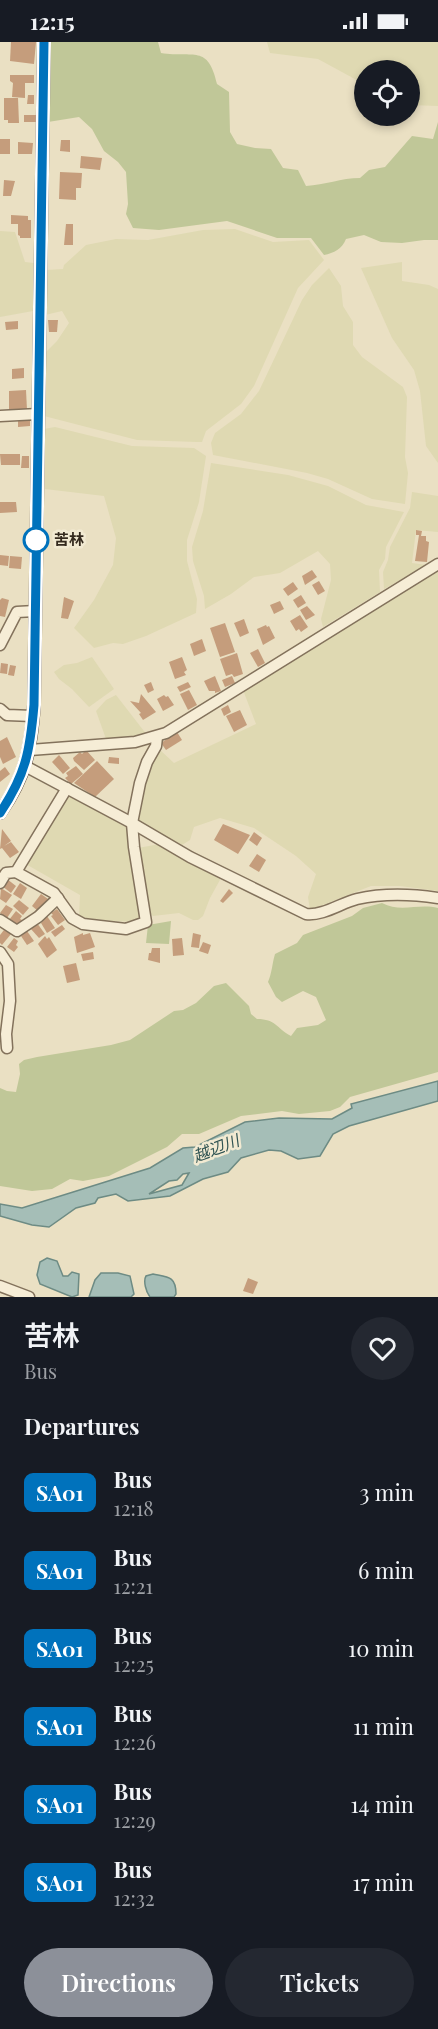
<!DOCTYPE html>
<html lang="en">
<head>
<meta charset="utf-8">
<style>
	:root { --surface:#171b24; --page:#242831; --text:#f1f3f6; --muted:#9ea1a6; --accent:#8c9099 }
	body { margin:0; font-family:"Playfair Display","Noto Sans JP",serif; background:var(--page); color:var(--text); height:100vh; display:flex; flex-direction:column; font-size:22px; white-space:nowrap }
	* { box-sizing:border-box; margin:0 }
	p { font-size:20px; color:var(--muted) }
	.icon { flex:none; width:33px; height:33px; fill:none; stroke:currentColor; stroke-width:2; stroke-linecap:round; stroke-linejoin:round }
	.map { position:relative; height:1255px; overflow:hidden }
	.drawer { display:flex; flex-direction:column; background:var(--surface); flex:1 }
	.drawer>* { flex:none }
	.badge { padding:0 12px; border-radius:9px; font-size:21px; line-height:39px }
	.tools { position:absolute; left:354px; top:18px; display:grid; gap:12px }
	.tools a { display:grid; place-items:center; width:66px; height:66px; border-radius:50%; background:var(--surface); box-shadow:0 3px 9px #0003; font-size:30px }
	.map>.badge { position:absolute; translate:-50% -50%; box-shadow:0 0 0 3px #fff }
	h2 { padding:0 24px; font-size:22px; line-height:54px }
	.round { display:grid; place-items:center; flex:none; width:63px; height:63px; border-radius:32px; background:var(--page) }
	.summary { display:flex; align-items:center; justify-content:space-between; height:102px; padding:0 24px }
	h1 { font-size:28px; font-weight:600; line-height:45px }
	.button { display:flex; gap:12px; margin-top:auto; padding:12px 24px }
	.button a { flex:1; height:69px; border-radius:36px; background:var(--accent); color:#fff; font-size:24px; font-weight:600; line-height:69px; text-align:center }
	.button a+a { background:var(--page); color:var(--text) }
	ul { padding:0; list-style:none }
	li { display:flex; align-items:center; gap:18px; height:78px; padding:0 24px }
	li div { flex:1 }
	li b { display:block; font-size:22px }
	li em { font-style:normal }
	li .badge { min-width:66px; font-weight:700; text-align:center }
	.status { display:flex; justify-content:space-between; align-items:center; height:42px; padding:0 30px; background:var(--surface); direction:ltr }
	.status svg { height:16px; fill:currentColor }
	.map>svg:first-child { display:block }
	.farmland { fill:#dfd9b2 }
	.green { fill:#c0c798 }
	.water { fill:#a5beb7; stroke:#6d8b84; stroke-width:1.5; fill-rule:evenodd }
	.building { fill:#c59d7c }
	.lines { fill:none; stroke-linecap:round; stroke-linejoin:round }
	.minor-casing { stroke:#83725c; stroke-width:13 }
	.major-casing { stroke:#514030; stroke-width:14 }
	.minor { stroke:#f6edd6; stroke-width:10 }
	.major { stroke:#ebd69e; stroke-width:12 }
	.line-casing { stroke:#fff; stroke-width:14 }
	.line { stroke:#0072bc; stroke-width:9 }
	.stop-dot { fill:#fff; stroke:#0072bc; stroke-width:3 }
	.labels { text-anchor:middle; stroke-width:5; stroke-linejoin:round; paint-order:stroke }
	.stop-label { font-size:15px; font-weight:bold; fill:#342a1e; stroke:#f2ead2; text-anchor:start }
	.water-label { font-size:16px; font-style:italic; fill:#2f5352; stroke:#f2ead2 }
</style>
</head>
<body>
<div class="status"><b>12:15</b><svg viewBox="0 0 49 12"><path d="M0 12V9h3v3zM5 12V6h3v6zM10 12V3h3v9zM15 12V0h3v12zM26 1h20v11H26zM47 4h2v5h-2z"/></svg></div>
<div class="map">
<svg width="438" height="1255" viewBox="0 0 438 1255">
	<rect width="100%" height="100%" fill="#eae0c3"/>
	<g class="farmland">
		<polygon points="267,0 438,0 438,64 410,63 410,28 364,28 364,42 318,17 270,11"/>
		<polygon points="235,187 273,200 309,198 324,218 298,246 254,344 241,362 206,389 202,400 197,400 137,398 44,374 45,311 57,299 69,281 62,269 45,273 46,228 63,227 64,223 86,203 116,197 148,198 203,188"/>
		<polygon points="0,189 15,190 25,220 34,221 33,269 0,275"/>
		<polygon points="402,220 402,239 429,243 438,247 438,421 426,404 420,349 414,328 392,296 361,226"/>
		<polygon points="329,226 341,244 343,264 353,280 353,303 362,315 403,345 407,355 405,415 408,431 405,462 372,457 328,437 307,431 213,413 211,401 215,391 241,372 259,349 302,258 312,243"/>
		<polygon points="55,385 132,404 194,406 206,414 199,460 187,498 187,519 197,557 196,571 146,594 123,602 113,601 94,606 74,586 94,558 113,523 116,496 104,454 45,447 44,387"/>
		<polygon points="211,421 288,433 328,444 366,463 404,470 386,505 385,517 379,528 380,550 323,585 321,577 331,538 330,522 318,509 280,531 254,535 231,552 205,567 204,554 193,519 192,505 203,469"/>
		<polygon points="412,450 438,454 438,490 416,488 412,521 427,523 384,547 383,530 388,518 390,505 410,466"/>
		<polygon points="438,529 438,849 400,844 371,844 310,868 308,855 316,832 296,814 254,786 220,776 194,785 190,798 182,803 138,780 139,764 145,734 159,707 174,721 256,682 243,648"/>
		<polygon points="92,615 114,647 89,665 72,647 59,637 54,630 64,623 77,621"/>
		<polygon points="116,653 147,693 123,698 106,697 96,669 106,658"/>
		<polygon points="68,751 128,786 142,877 136,880 112,879 79,875 80,853 24,821"/>
		<polygon points="160,802 221,836 210,856 203,874 198,878 193,878 179,871 153,874 150,871 138,806"/>
	</g>
	<g class="green">
		<path d="M49,0H158L161,11C194,16 208,2 217,42L229,50L230,90L237,102L255,106L271,107L283,126L298,128L306,144C325,143 341,136 360,136L369,128L385,125L412,94L433,97L438,80V198H424L402,201L381,200L364,193L346,197C342,207 334,211 324,213L311,196H277L227,179L159,188L133,186L126,172L128,162L126,130L118,120L104,109L92,87L79,75L48,80Z"/>
		<path d="M382,861C401,871 418,861 438,866V1030L350,1055L340,1065L330,1069L299,1072L282,1069L241,1074L199,1092H182L167,1105L109,1134L83,1139L70,1137L52,1147L32,1149L0,1144V1046L7,1049L16,1050L20,1032L19,1022L24,1018L37,1015L111,1003L130,998L174,969L183,968L196,961L214,944L226,941L249,964L251,972L257,977C276,977 276,986 291,994L297,986L318,983L326,978L316,955L303,949L282,960L276,955L268,940C272,931 272,922 275,912L297,901L303,893L352,874L363,866Z"/>
		<polygon points="171,879 169,902 146,901 148,883"/>
	</g>
	<g class="water">
		<path d="M438,1039V1059L349,1084L333,1092L320,1114L298,1117L281,1109L269,1108L241,1116L228,1130L203,1137L170,1154L128,1159L116,1152L98,1156L95,1161L76,1166L49,1185L32,1183L0,1174V1162L22,1166L150,1126L183,1106L195,1105L245,1080L279,1076L332,1077L352,1066L351,1062ZM189,1131L182,1143L149,1152L169,1139L177,1138L183,1132Z"/>
		<polygon points="47,1216 57,1219 63,1234 68,1234 72,1230 79,1232 78,1253 72,1255 40,1242 37,1233 40,1220"/>
		<polygon points="101,1231 118,1231 130,1234 134,1252 131,1255 89,1255 95,1238"/>
		<path d="M153,1232C168,1235 176,1234 176,1252L174,1255H150C146,1250 143,1239 146,1234Z"/>
	</g>
	<g class="building">
		<polygon points="11,0 36,0 34,22 10,19"/>
		<polygon points="10,33 34,33 34,41 25,41 25,56 12,55 13,41 10,39"/>
		<polygon points="28,53 34,53 34,62 27,62"/>
		<polygon points="4,56 18,56 19,81 8,81 8,78 4,78"/>
		<rect x="24" y="73" width="12" height="7"/>
		<rect x="0" y="97" width="10" height="15"/>
		<polygon points="61,98 70,98 70,110 60,109"/>
		<polygon points="18,100 33,101 32,112 18,112"/>
		<polygon points="81,114 102,116 100,128 80,126"/>
		<polygon points="60,130 82,131 81,146 76,146 76,158 59,157"/>
		<polygon points="4,138 15,139 11,154 3,154"/>
		<polygon points="11,173 28,174 28,178 31,178 31,196 20,196 20,194 18,193 18,182 11,182"/>
		<polygon points="66,182 73,182 73,203 64,203"/>
		<polygon points="48,278 58,278 57,290 49,290"/>
		<polygon points="18,279 18,287 6,288 5,280"/>
		<polygon points="24,326 24,336 12,337 12,327"/>
		<polygon points="26,348 27,368 9,368 9,349"/>
		<polygon points="30,376 30,384 18,385 18,377"/>
		<polygon points="0,412 20,412 20,423 1,423"/>
		<polygon points="22,414 29,414 29,426 21,426"/>
		<polygon points="0,460 16,460 17,470 0,471"/>
		<polygon points="416,488 422,489 421,494 426,494 426,499 429,500 427,520 415,519 419,493 416,493"/>
		<polygon points="0,513 9,514 8,524 0,523"/>
		<polygon points="10,514 22,515 21,527 9,526"/>
		<polygon points="312,528 317,535 305,543 302,534"/>
		<polygon points="319,539 325,549 318,553 312,543"/>
		<polygon points="293,540 298,547 288,554 283,547"/>
		<polygon points="301,553 306,561 298,566 293,558"/>
		<polygon points="64,555 74,559 68,577 61,576"/>
		<polygon points="2,556 9,558 5,575 0,574 0,558"/>
		<polygon points="280,559 284,567 274,572 270,563"/>
		<polygon points="307,564 315,573 306,578 300,568"/>
		<polygon points="300,573 308,585 301,590 299,587 296,589 290,579"/>
		<polygon points="244,577 249,591 240,595 234,581"/>
		<polygon points="225,581 235,610 220,615 210,586"/>
		<polygon points="266,583 267,585 269,584 275,596 263,603 257,587"/>
		<polygon points="202,597 206,609 194,614 190,602"/>
		<polygon points="258,607 265,621 258,625 250,611"/>
		<polygon points="237,611 243,632 234,635 232,632 226,634 220,617"/>
		<polygon points="182,615 187,628 184,630 186,633 175,637 169,620"/>
		<polygon points="1,621 8,622 7,632 0,631"/>
		<polygon points="10,623 16,624 14,634 8,633"/>
		<polygon points="215,634 221,649 215,651 215,649 209,649 204,639"/>
		<polygon points="232,634 235,641 225,645 222,638"/>
		<polygon points="151,640 154,648 148,651 144,643"/>
		<polygon points="188,640 191,645 180,650 177,645"/>
		<polygon points="189,648 197,663 188,668 180,652"/>
		<polygon points="141,652 156,670 143,678 139,672 141,671 130,659 139,661"/>
		<polygon points="164,653 166,655 168,654 174,663 163,669 157,657"/>
		<polygon points="228,663 231,670 224,674 221,667"/>
		<polygon points="240,668 247,683 234,690 226,674"/>
		<polygon points="177,690 182,698 166,708 161,701"/>
		<polygon points="7,695 16,715 3,722 0,715 0,699"/>
		<polygon points="86,708 95,718 84,728 74,719 73,716 80,710 82,712"/>
		<polygon points="59,713 70,726 63,732 52,720"/>
		<polygon points="109,715 119,716 119,722 108,721"/>
		<polygon points="97,719 114,737 95,755 74,741"/>
		<polygon points="76,724 83,732 71,742 65,736 68,734 66,731"/>
		<polygon points="5,725 10,732 0,740 0,729"/>
		<polygon points="223,782 250,793 238,812 214,798"/>
		<polygon points="2,787 11,799 4,804 11,800 19,810 10,816 2,806 0,807"/>
		<polygon points="254,790 262,796 257,804 249,798"/>
		<polygon points="257,812 266,818 259,830 249,824"/>
		<polygon points="7,837 16,844 11,851 2,844"/>
		<polygon points="20,841 27,846 21,857 13,852"/>
		<polygon points="1,846 12,853 6,861 0,857"/>
		<polygon points="229,847 233,851 223,861 220,859"/>
		<polygon points="41,852 48,857 38,869 32,864"/>
		<polygon points="19,858 29,866 23,873 13,864"/>
		<polygon points="6,863 13,867 7,876 0,871"/>
		<polygon points="57,867 65,878 58,883 51,874 53,873 51,871"/>
		<polygon points="16,869 22,874 20,877 22,878 18,883 16,881 14,884 9,878"/>
		<polygon points="47,874 55,886 47,891 41,881"/>
		<polygon points="37,881 45,892 39,896 30,886"/>
		<polygon points="62,883 65,887 55,895 51,890"/>
		<polygon points="4,888 11,892 2,903 0,901 0,893"/>
		<polygon points="27,889 34,899 27,903 21,894"/>
		<polygon points="83,891 83,893 90,891 95,905 77,911 74,895"/>
		<polygon points="193,891 201,893 200,898 198,897 200,898 199,906 191,905"/>
		<polygon points="45,894 47,897 49,895 57,908 47,916 38,902"/>
		<polygon points="14,896 18,899 16,903 18,905 14,910 7,905"/>
		<polygon points="182,896 184,913 173,914 172,897"/>
		<polygon points="203,900 211,903 208,912 199,909"/>
		<polygon points="152,906 160,906 160,921 148,918 149,911 151,911"/>
		<polygon points="93,910 94,917 83,919 81,912"/>
		<polygon points="76,921 80,938 67,941 63,924"/>
		<polygon points="248,1236 258,1240 253,1252 243,1249"/>
	</g>
	<g class="lines">
		<defs>
			<g id="minor">
				<polyline points="0,374 38,372"/>
				<polyline points="0,603 17,570 35,569"/>
				<polyline points="0,667 7,673 33,674"/>
				<polyline points="30,708 135,700 166,691 438,522"/>
				<path d="M25,724L132,781L190,815L306,872C323,874 341,861 357,857C383,851 412,852 438,856"/>
				<polyline points="16,830 54,851 72,876 83,882 126,887 146,880 134,805 132,781 140,741 147,720 156,704 157,695"/>
				<polyline points="0,841 6,831 16,830 67,746"/>
				<polyline points="0,878 17,889 38,875 58,856"/>
				<polyline points="0,910 8,922 10,959 6,992 7,1006"/>
				<polyline points="0,1244 29,1255"/>
			</g>
			<path id="major" d="M0,771C26,734 31,707 34,663L44,0"/>
		</defs>
		<use href="#minor" class="minor-casing"/>
		<use href="#major" class="major-casing"/>
		<use href="#minor" class="minor"/>
		<use href="#major" class="major"/>
	</g>
	<g class="lines">
		<defs>
			<path id="line" d="M0,771C26,732 30,709 34,663L44,0"/>
		</defs>
		<use href="#line" class="line-casing"/>
		<use href="#line" class="line"/>
	</g>
	<circle class="stop-dot" cx="36" cy="498" r="12"/>
	<g class="labels">
		<g class="stop-label">
			<text x="54" y="503">苦林</text>
		</g>
		<g class="water-label">
			<text transform="translate(216 1106) rotate(-21)" y="6">越辺川</text>
		</g>
	</g>
</svg>
<div class="tools">
<a><svg class="icon" aria-label="locate" viewBox="0 0 24 24"><circle cx="12" cy="12" r="6"/><path d="M12 2v4M12 18v4M2 12h4M18 12h4"/></svg></a>
</div>
</div>
<section class="drawer">
<div class="summary"><div><h1>苦林</h1><p>Bus</p></div><a class="round"><svg class="icon" aria-label="heart" viewBox="0 0 24 24"><path d="M12 20l-8-8c-3-5 5-10 8-4 3-6 11-1 8 4z"/></svg></a></div>
<h2>Departures</h2>
<ul>
<li><span class="badge" style="background:#0072bc;color:#fff">SA01</span><div><b>Bus</b><p>12:18</p></div><em>3 min</em></li>
<li><span class="badge" style="background:#0072bc;color:#fff">SA01</span><div><b>Bus</b><p>12:21</p></div><em>6 min</em></li>
<li><span class="badge" style="background:#0072bc;color:#fff">SA01</span><div><b>Bus</b><p>12:25</p></div><em>10 min</em></li>
<li><span class="badge" style="background:#0072bc;color:#fff">SA01</span><div><b>Bus</b><p>12:26</p></div><em>11 min</em></li>
<li><span class="badge" style="background:#0072bc;color:#fff">SA01</span><div><b>Bus</b><p>12:29</p></div><em>14 min</em></li>
<li><span class="badge" style="background:#0072bc;color:#fff">SA01</span><div><b>Bus</b><p>12:32</p></div><em>17 min</em></li>
</ul>
<div class="button"><a>Directions</a><a>Tickets</a></div>
</section>
</body>
</html>
